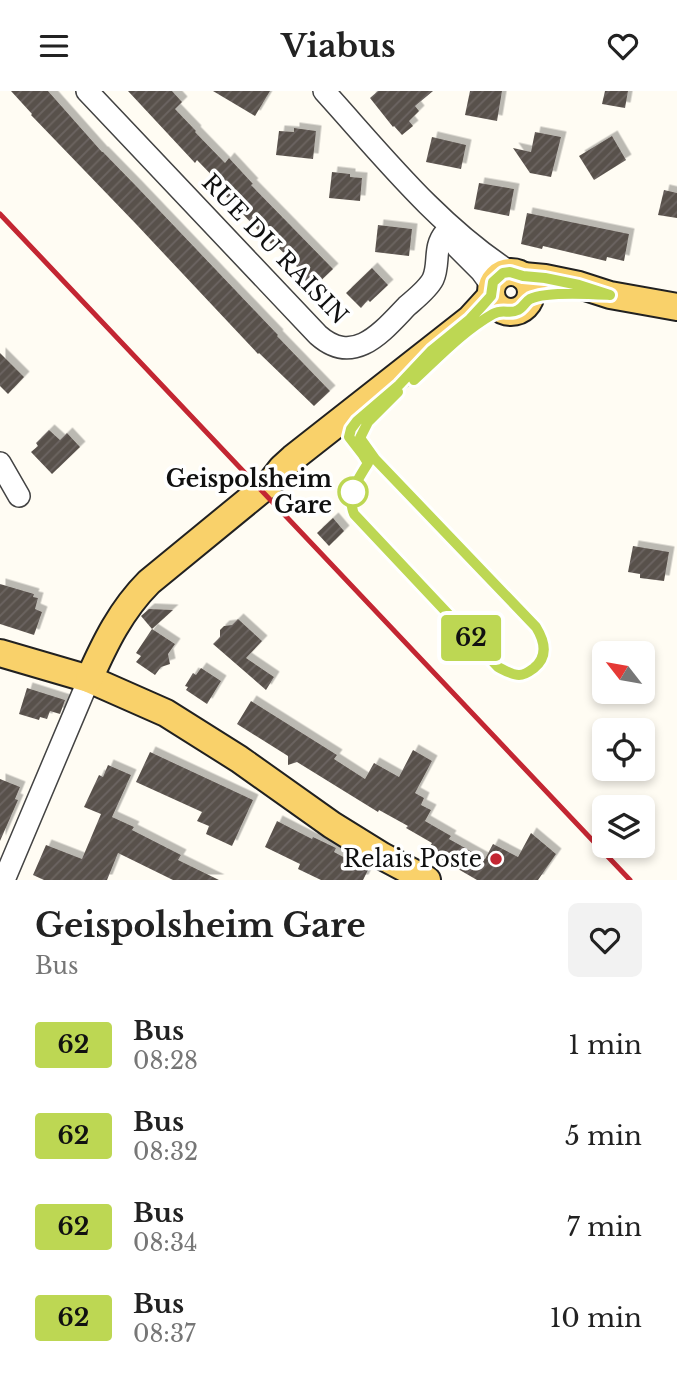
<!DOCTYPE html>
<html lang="fr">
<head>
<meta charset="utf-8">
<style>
	:root { --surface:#fff; --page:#f2f2f2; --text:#222; --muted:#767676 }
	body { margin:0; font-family:"Libre Baskerville",serif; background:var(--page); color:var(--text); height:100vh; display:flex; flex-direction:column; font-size:26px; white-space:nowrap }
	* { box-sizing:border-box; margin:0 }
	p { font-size:23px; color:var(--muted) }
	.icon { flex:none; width:38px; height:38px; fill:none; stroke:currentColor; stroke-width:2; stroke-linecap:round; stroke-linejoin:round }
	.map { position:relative; height:789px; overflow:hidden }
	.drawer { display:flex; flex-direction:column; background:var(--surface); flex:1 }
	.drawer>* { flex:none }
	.badge { padding:0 14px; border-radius:5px; font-size:24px; line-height:46px }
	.needle { width:46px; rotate:301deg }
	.controls { position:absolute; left:592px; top:550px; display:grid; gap:14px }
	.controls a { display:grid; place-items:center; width:63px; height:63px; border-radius:10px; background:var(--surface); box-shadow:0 4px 10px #0003; font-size:35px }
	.map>.badge { position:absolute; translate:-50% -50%; box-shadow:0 0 0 4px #fff }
	.round { display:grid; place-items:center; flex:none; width:74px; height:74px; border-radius:10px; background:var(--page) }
	.headline { display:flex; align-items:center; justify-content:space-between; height:119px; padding:0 35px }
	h1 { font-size:33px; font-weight:800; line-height:52px }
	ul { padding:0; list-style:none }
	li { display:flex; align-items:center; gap:21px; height:91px; padding:0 35px }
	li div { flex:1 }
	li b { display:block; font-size:26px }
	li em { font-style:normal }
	li .badge { min-width:77px; font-weight:700; text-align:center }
	header { display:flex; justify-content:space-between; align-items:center; height:91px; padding:0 35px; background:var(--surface); font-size:32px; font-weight:800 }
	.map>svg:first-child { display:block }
	.building { fill:url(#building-hatch); filter:url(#shadow) }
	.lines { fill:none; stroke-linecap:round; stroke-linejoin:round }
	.minor-casing { stroke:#434343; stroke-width:24 }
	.major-casing { stroke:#212121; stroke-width:30 }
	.minor { stroke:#fff; stroke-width:21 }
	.major { stroke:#f9d16a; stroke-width:26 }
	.rail { stroke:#c32632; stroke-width:5 }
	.line-casing { stroke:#fff; stroke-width:16 }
	.line { stroke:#bdd753; stroke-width:10 }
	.stop-dot { fill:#fff; stroke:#bdd753; stroke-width:3.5 }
	.poi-dot { fill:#c32632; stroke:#fff; stroke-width:2.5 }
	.labels { text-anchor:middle; stroke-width:7; stroke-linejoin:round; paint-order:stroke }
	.street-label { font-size:23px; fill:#101010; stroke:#fff }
	.stop-label { font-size:23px; font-weight:bold; fill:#101010; stroke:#fff; text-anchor:end }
	.poi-label { font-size:23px; fill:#101010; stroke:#fff; text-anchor:end }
</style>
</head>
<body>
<header><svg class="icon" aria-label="menu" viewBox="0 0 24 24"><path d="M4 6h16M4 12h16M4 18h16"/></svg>Viabus<svg class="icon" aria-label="heart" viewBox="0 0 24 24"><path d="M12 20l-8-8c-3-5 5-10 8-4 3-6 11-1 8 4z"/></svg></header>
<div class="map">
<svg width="677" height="789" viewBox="0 0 677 789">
	<defs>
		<pattern id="building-hatch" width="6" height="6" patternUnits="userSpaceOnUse" patternTransform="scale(1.75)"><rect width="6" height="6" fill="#59514c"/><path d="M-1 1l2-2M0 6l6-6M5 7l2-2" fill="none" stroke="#6c6561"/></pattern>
		<filter id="shadow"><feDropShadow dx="5.5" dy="-5.5" stdDeviation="0" flood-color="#0004"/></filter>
	</defs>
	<rect width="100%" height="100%" fill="#fffcf3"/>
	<g class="building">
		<polygon points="11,0 48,0 102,61 103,61 138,97 278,244 277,245 330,300 314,315 259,262 258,263 136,133 31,24 32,23"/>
		<polygon points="128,0 172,0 182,11 175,18 196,40 195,41 225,72 229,67 253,93 251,94 333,178 313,197 297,181 300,179 273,151 271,153 224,103 227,100 197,69 195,72"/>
		<polygon points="213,0 270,0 255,25"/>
		<polygon points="378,0 433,0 415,15 419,20 409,30 413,35 402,44 394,35 393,36 370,7"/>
		<polygon points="470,0 502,0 497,30 465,24"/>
		<polygon points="605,0 628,0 625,17 602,13"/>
		<polygon points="294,37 316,40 313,68 276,64 279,40 294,41"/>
		<polygon points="535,41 561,46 551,86 530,82 513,57 531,61"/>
		<polygon points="612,45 626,69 594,89 579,65"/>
		<polygon points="432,46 466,54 461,78 426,71"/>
		<polygon points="332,81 350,83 350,86 362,87 360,110 329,107"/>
		<polygon points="479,92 514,98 509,125 474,118"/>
		<polygon points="664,99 677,102 677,127 658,124"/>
		<polygon points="527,122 629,143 624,170 607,166 606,170 543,155 542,158 521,153"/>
		<polygon points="378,134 412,138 409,165 375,161"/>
		<polygon points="372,177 388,194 370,211 368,209 361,217 346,202"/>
		<polygon points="0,262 24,286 8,303 0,295"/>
		<polygon points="49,339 60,349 67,342 80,356 52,383 31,361 38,355 36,352"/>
		<polygon points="333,427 344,440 329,455 317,442"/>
		<polygon points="633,455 669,461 664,490 640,487 640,483 628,481"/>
		<polygon points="0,493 34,503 33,506 38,507 35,518 42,521 34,544 0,533"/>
		<polygon points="149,518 173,519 152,538 141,525"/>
		<polygon points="238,528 262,550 246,567 274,586 266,599 213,553 220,546 220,539 224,535 232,534"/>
		<polygon points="152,538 175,553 168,563 170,573 161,576 155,584 136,571 141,565 136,562"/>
		<polygon points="201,577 221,590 207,613 186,599 188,596 185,595 193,582 196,584"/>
		<polygon points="27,597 65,609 60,623 50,620 47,628 40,626 39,629 19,623"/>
		<polygon points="251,610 337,664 334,668 365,688 374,672 399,686 413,659 432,670 415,702 424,707 421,714 431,719 425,730 451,745 449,748 485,768 493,753 518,766 531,742 556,763 538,789 477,789 427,760 432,752 406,737 408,735 379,719 378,721 297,671 288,674 288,665 237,633"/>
		<polygon points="150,661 253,709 232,755 206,743 209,735 197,730 202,721 136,691"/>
		<polygon points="108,674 131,684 112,726 134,736 132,739 181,764 178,769 219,789 173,789 118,762 107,789 44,789 33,784 46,754 82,768 101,723 84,716 99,684 103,686"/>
		<polygon points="0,688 20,696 15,708 18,709 0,750"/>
		<polygon points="277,730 312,748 313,746 336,757 334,761 368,779 363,789 321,789 298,778 300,773 265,756"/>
	</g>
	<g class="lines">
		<defs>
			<g id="minor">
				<path d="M87,0L318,244C354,276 382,241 407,215C415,208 428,198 433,188C440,173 433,156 445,142"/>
				<path d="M324,0C382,64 437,134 510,181"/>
				<polyline points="457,156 481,180 492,195"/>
				<polyline points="0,372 19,405"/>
				<polyline points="4,789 89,588"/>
			</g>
			<g id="major">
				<circle cx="511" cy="201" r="20"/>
				<polyline points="523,185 545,187 579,194 610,204 677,216"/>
				<polyline points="0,562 89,588 166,622 239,668 332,734 382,765 427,789"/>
				<path d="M89,588C105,552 121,519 149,491L271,391L282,377L293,367L470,228L491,205"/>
			</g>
		</defs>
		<use href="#minor" class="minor-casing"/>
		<use href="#major" class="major-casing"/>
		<use href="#minor" class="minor"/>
		<use href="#major" class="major"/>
		<polyline class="rail" points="0,123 630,789"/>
	</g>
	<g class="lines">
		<defs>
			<path id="line" d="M398,301L368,331L360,347L375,368L536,536C544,549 549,565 534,577C530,580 525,584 519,584C512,584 504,579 498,576L354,423C346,403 358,389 368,372L363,364L349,346L351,338L357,330L399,294L432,259L470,228L483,214L491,205L493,191L503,182L510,181L523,185L545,187L579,194L610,204C592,203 546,200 530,208C525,211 523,217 518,219C509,224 504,217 493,223C463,240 439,266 414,289"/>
		</defs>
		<use href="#line" class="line-casing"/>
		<use href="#line" class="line"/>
	</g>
	<circle class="stop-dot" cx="353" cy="401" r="14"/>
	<circle class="poi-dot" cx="496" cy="768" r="7"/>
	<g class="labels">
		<g class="street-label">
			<text transform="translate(275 158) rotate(46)" y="8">RUE DU RAISIN</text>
		</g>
		<g class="stop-label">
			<text x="332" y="396">Geispolsheim<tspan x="332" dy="26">Gare</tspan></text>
		</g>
		<g class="poi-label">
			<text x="482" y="776">Relais Poste</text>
		</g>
	</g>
</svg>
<div class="controls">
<a><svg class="needle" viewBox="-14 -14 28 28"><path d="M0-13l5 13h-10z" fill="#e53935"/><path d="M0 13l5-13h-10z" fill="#767676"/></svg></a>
<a><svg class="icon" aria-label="locate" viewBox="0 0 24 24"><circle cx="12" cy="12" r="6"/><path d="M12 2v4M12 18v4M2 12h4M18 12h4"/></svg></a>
<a><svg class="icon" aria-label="layers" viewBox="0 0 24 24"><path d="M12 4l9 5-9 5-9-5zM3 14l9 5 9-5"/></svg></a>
</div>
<b class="badge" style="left:471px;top:547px;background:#bdd753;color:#111">62</b>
</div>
<section class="drawer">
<div class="headline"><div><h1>Geispolsheim Gare</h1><p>Bus</p></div><a class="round"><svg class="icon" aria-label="heart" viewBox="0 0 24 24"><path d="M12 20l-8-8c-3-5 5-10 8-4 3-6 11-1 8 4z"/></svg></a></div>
<ul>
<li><span class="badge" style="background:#bdd753;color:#111">62</span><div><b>Bus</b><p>08:28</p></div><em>1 min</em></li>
<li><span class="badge" style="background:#bdd753;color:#111">62</span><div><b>Bus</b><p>08:32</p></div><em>5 min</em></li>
<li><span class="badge" style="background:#bdd753;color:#111">62</span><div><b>Bus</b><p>08:34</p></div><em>7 min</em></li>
<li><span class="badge" style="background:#bdd753;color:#111">62</span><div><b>Bus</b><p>08:37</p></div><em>10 min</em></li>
</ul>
</section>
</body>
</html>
